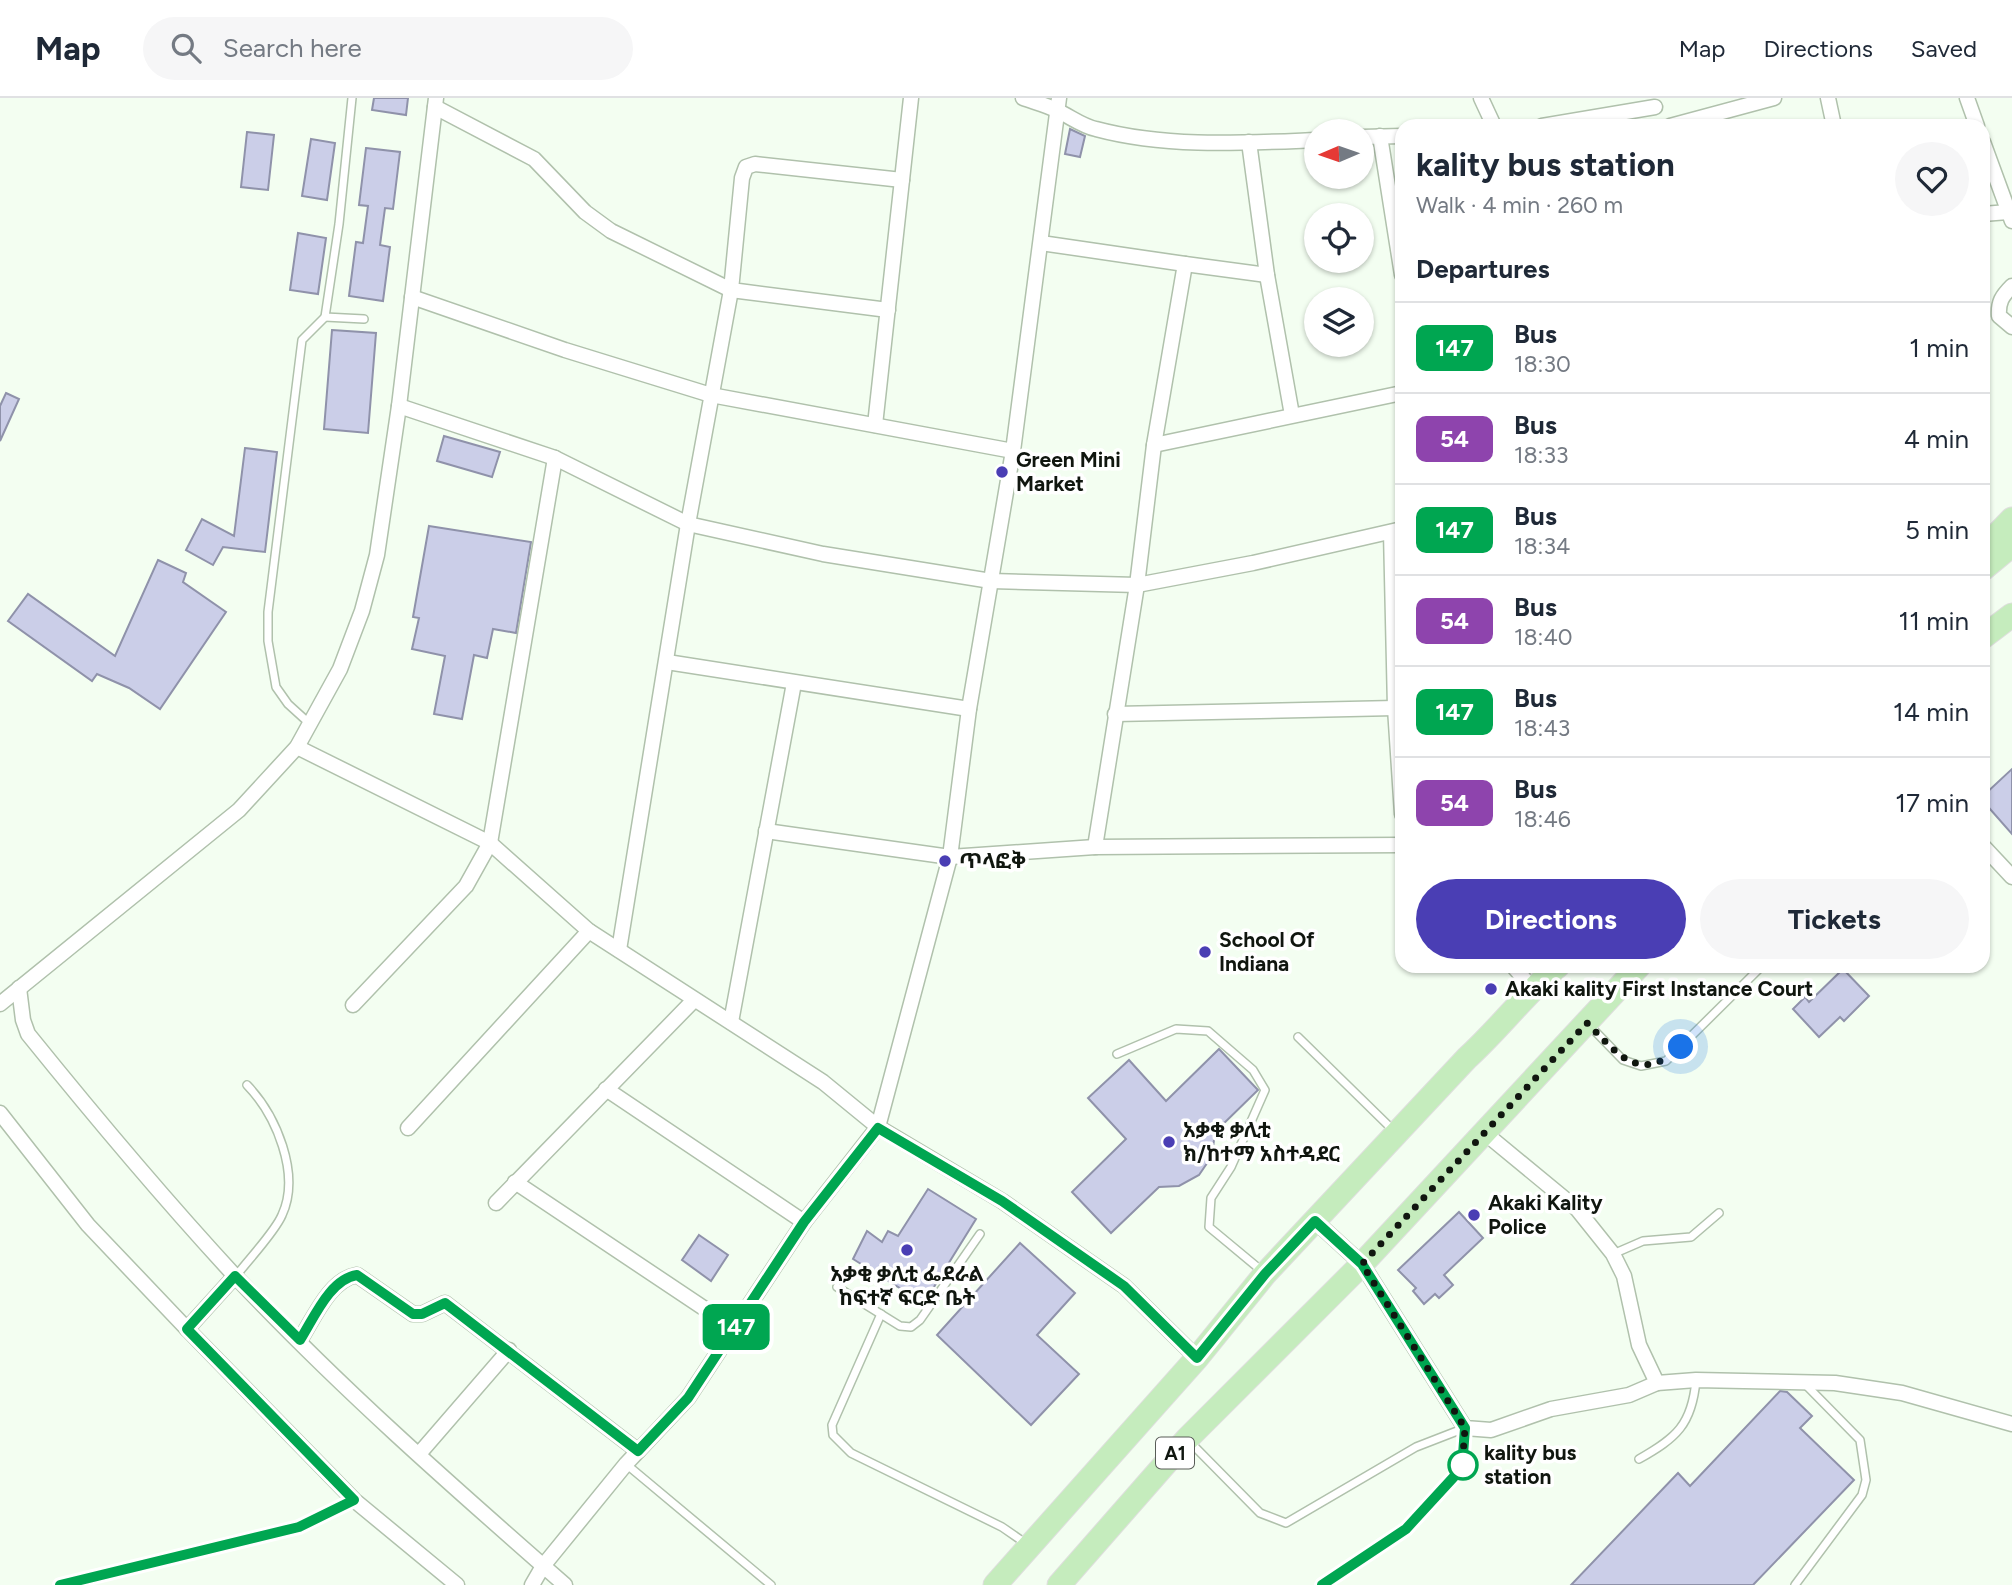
<!DOCTYPE html>
<html lang="en">
<head>
<meta charset="utf-8">
<style>
	:root { --surface:#fff; --page:#f6f6f7; --text:#1f2937; --muted:#747a83; --line:#e0e1e3; --accent:#4a3eb4 }
	body { margin:0; font-family:Figtree,"Noto Sans Ethiopic",sans-serif; background:var(--page); color:var(--text); height:100vh; display:flex; flex-direction:column; font-size:26px; white-space:nowrap }
	* { box-sizing:border-box; margin:0 }
	p { font-size:23px; color:var(--muted) }
	.icon { flex:none; width:38px; height:38px; fill:none; stroke:currentColor; stroke-width:2; stroke-linecap:round; stroke-linejoin:round }
	.map { position:relative; flex:1; overflow:hidden }
	.panel { position:absolute; left:1395px; top:21px; width:595px; height:854px; display:flex; flex-direction:column; background:var(--surface); border-radius:21px; box-shadow:0 2px 5px #0004 }
	.panel>* { flex:none }
	.badge { padding:0 14px; border-radius:10px; font-size:24px; line-height:46px }
	.needle { width:46px; rotate:268deg }
	.buttons { position:absolute; left:1304px; top:21px; display:grid; gap:14px }
	.buttons a { display:grid; place-items:center; width:70px; height:70px; border-radius:50%; background:var(--surface); box-shadow:0 2px 5px #0004; font-size:35px }
	.you { position:absolute; width:35px; height:35px; margin:-18px; border:5px solid #fff; border-radius:50%; background:#1a73e8; box-shadow:0 0 0 10px #1a73e833 }
	.map>.badge { position:absolute; translate:-50% -50%; box-shadow:0 0 0 4px #fff }
	h2 { padding:0 21px; font-size:26px; line-height:63px }
	.round { display:grid; place-items:center; flex:none; width:74px; height:74px; border-radius:37px; background:var(--page) }
	.head { display:flex; align-items:center; justify-content:space-between; height:119px; padding:0 21px }
	h1 { font-size:33px; font-weight:700; line-height:52px }
	.cta { display:flex; gap:14px; margin-top:auto; padding:14px 21px }
	.cta a { flex:1; height:80px; border-radius:42px; background:var(--accent); color:#fff; font-size:28px; font-weight:700; line-height:80px; text-align:center }
	.cta a+a { background:var(--page); color:var(--text) }
	ul { padding:0; list-style:none }
	li { display:flex; align-items:center; gap:21px; height:91px; padding:0 21px; border-top:2px solid var(--line) }
	li div { flex:1 }
	li b { display:block; font-size:26px }
	li em { font-style:normal }
	li .badge { min-width:77px; font-weight:700; text-align:center }
	header { display:flex; align-items:center; gap:42px; box-sizing:border-box; height:98px; padding:0 35px; background:var(--surface); border-bottom:2px solid var(--line) }
	header strong { font-size:33px }
	nav { display:flex; gap:38px; margin-inline-start:auto; font-size:24px }
	.search { width:490px; height:63px; background:var(--page); display:flex; align-items:center; gap:18px; box-sizing:border-box; padding:0 24px; border-radius:38px; color:var(--muted); font-size:26px }
	.map>svg:first-child { display:block }
	.building { fill:#cbcee8; stroke:#8f92aa; stroke-width:2 }
	.lines { fill:none; stroke-linecap:round; stroke-linejoin:round }
	.lane-casing { stroke:#b0c1ac; stroke-width:10 }
	.street-casing { stroke:#b0c1ac; stroke-width:17 }
	.primary-casing { stroke:#dededd; stroke-width:25 }
	.lane { stroke:#fff; stroke-width:7 }
	.street { stroke:#fff; stroke-width:14 }
	.primary { stroke:#c5ecbd; stroke-width:23 }
	.line-casing { stroke:#fff; stroke-width:16 }
	.line { stroke:#00a651; stroke-width:10 }
	.walk { stroke:#10160f; stroke-width:7; stroke-dasharray:0 12.6 }
	.poi-dot { fill:#4a3eb4; stroke:#fff; stroke-width:2.5 }
	.stop-dot { fill:#fff; stroke:#00a651; stroke-width:3.5 }
	.labels { text-anchor:middle; stroke-width:7; stroke-linejoin:round; paint-order:stroke }
	.shield { fill:#fff; stroke:#585c57; stroke-width:2 }
	.shield-label { font-size:19px; font-weight:bold; fill:#10160f }
	.poi-label { font-size:21px; font-weight:bold; fill:#10160f; stroke:#fff; text-anchor:start }
	.stop-label { font-size:21px; font-weight:bold; fill:#10160f; stroke:#fff; text-anchor:start }
</style>
</head>
<body>
<header>
<strong>Map</strong>
<div class="search"><svg class="icon" aria-label="search" viewBox="0 0 24 24"><circle cx="10" cy="10" r="6"/><path d="M15 15l6 6"/></svg>Search here</div>
<nav><a>Map</a><a>Directions</a><a>Saved</a></nav>
</header>
<div class="map">
<svg width="2012" height="1487" viewBox="0 0 2012 1487">
	<rect width="100%" height="100%" fill="#f3fef1"/>
	<g class="building">
		<polygon points="374,0 408,0 406,17 372,12"/>
		<polygon points="1070,31 1085,38 1080,59 1065,56"/>
		<polygon points="247,34 274,37 268,92 241,89"/>
		<polygon points="311,41 335,45 327,102 302,98"/>
		<polygon points="366,50 400,54 393,111 385,110 380,147 390,149 383,203 349,198 356,144 363,145 368,108 359,107"/>
		<polygon points="298,135 326,140 318,196 290,192"/>
		<polygon points="332,232 376,235 368,335 324,331"/>
		<polygon points="6,295 19,301 0,343 0,308"/>
		<polygon points="444,338 500,354 492,379 437,363"/>
		<polygon points="245,350 277,354 265,454 223,449 213,467 186,452 202,421 234,438"/>
		<polygon points="429,428 531,444 516,535 493,531 487,560 474,557 462,621 434,616 445,558 412,551 419,520 413,519"/>
		<polygon points="158,462 186,475 183,484 226,514 160,611 129,590 97,576 92,583 8,523 28,496 115,558"/>
		<polygon points="2012,671 2012,736 1983,703 1983,698"/>
		<polygon points="1843,871 1869,898 1844,923 1840,919 1819,939 1793,911 1805,899 1809,904"/>
		<polygon points="1219,951 1258,992 1215,1034 1212,1058 1199,1077 1179,1088 1159,1089 1111,1135 1072,1094 1126,1041 1088,1000 1129,962 1166,1003"/>
		<polygon points="928,1091 976,1121 924,1205 853,1161 867,1133 882,1144 888,1133 898,1138"/>
		<polygon points="1459,1114 1483,1140 1444,1177 1453,1187 1439,1200 1435,1196 1424,1206 1413,1193 1416,1190 1398,1172"/>
		<polygon points="699,1137 728,1157 711,1183 682,1162"/>
		<polygon points="1020,1145 1075,1195 1037,1237 1079,1276 1031,1327 937,1237"/>
		<polygon points="1780,1293 1787,1294 1812,1318 1800,1330 1854,1382 1753,1487 1571,1487 1678,1375 1690,1388"/>
	</g>
	<g class="lines">
		<defs>
			<g id="lane">
				<polyline points="325,219 364,221"/>
				<polyline points="310,626 288,606 276,589 268,543 268,514 302,242 325,219 339,126 352,0"/>
				<polyline points="1590,928 1623,962 1641,968 1666,963 1762,868"/>
				<polyline points="1298,939 1394,1033"/>
				<polyline points="1117,956 1176,931 1208,933 1253,972 1265,992 1231,1069 1211,1100 1209,1129 1262,1173"/>
				<polyline points="1613,1156 1643,1143 1691,1139 1719,1115"/>
				<path d="M236,1178C248,1162 275,1134 282,1117C301,1076 276,1017 247,987"/>
				<polyline points="837,1189 900,1228 911,1229 920,1222 980,1136"/>
				<polyline points="881,1216 832,1327 833,1337 851,1355 1002,1429 1028,1447"/>
				<polyline points="1190,1344 1260,1415 1286,1425 1416,1349 1465,1330 1462,1370 1406,1431 1322,1487"/>
				<path d="M1639,1361C1676,1340 1692,1327 1696,1282"/>
				<polyline points="626,1366 771,1487"/>
				<polyline points="60,1487 299,1429 354,1402"/>
				<polyline points="1795,1487 1862,1397 1866,1382 1860,1342 1805,1286"/>
			</g>
			<g id="street">
				<path d="M1023,0C1034,4 1047,7 1058,13C1071,19 1082,28 1096,31C1167,50 1244,45 1316,42"/>
				<polyline points="1059,0 1013,353 969,611 950,759 1095,749 1402,747"/>
				<polyline points="1481,0 1494,28"/>
				<polyline points="1828,0 1834,28"/>
				<polyline points="1967,0 1977,28"/>
				<polyline points="435,9 534,61 585,114 611,133 731,192 688,426 619,852"/>
				<polyline points="1542,28 1655,9"/>
				<polyline points="1670,28 1774,0"/>
				<polyline points="1380,38 1402,177"/>
				<polyline points="1362,39 1402,38"/>
				<polyline points="1249,44 1267,177 1292,317"/>
				<polyline points="1983,44 2012,123"/>
				<polyline points="1983,116 2008,114"/>
				<polyline points="1041,145 1185,166 1154,347 1137,487 1095,749"/>
				<polyline points="1185,166 1267,177"/>
				<path d="M2012,188C2002,198 1998,204 1999,218L2012,229"/>
				<polyline points="412,199 565,252 711,297 1013,353"/>
				<polyline points="888,212 731,192 742,80 746,69 755,66 902,82"/>
				<polyline points="399,308 555,360 688,426 823,456 991,483 1137,487 1253,465 1402,431"/>
				<polyline points="875,327 911,0"/>
				<polyline points="1154,347 1402,295"/>
				<polyline points="1391,434 1395,610 1402,716"/>
				<polyline points="667,564 969,611"/>
				<polyline points="1115,616 1395,610"/>
				<polyline points="297,649 490,745 589,833 823,984 878,1029 950,759 766,733"/>
				<polyline points="1983,748 2012,779"/>
				<polyline points="1513,868 1532,890"/>
				<path d="M19,890L23,922L28,936C95,1019 163,1100 235,1178C338,1288 452,1388 565,1487"/>
				<polyline points="0,906 239,712 297,649 340,571 362,513 377,457 399,308 436,0"/>
				<polyline points="353,907 466,788 490,745 555,360"/>
				<polyline points="731,924 794,585"/>
				<polyline points="606,991 804,1124"/>
				<polyline points="0,1015 88,1127 187,1231 354,1402 457,1487"/>
				<polyline points="408,1030 589,833"/>
				<polyline points="1486,1036 1577,1111 1613,1156 1624,1178 1639,1247 1657,1285"/>
				<polyline points="515,1084 735,1231"/>
				<polyline points="496,1105 694,902"/>
				<polyline points="1315,1123 1362,1166 1465,1330 1491,1332 1551,1311 1629,1297 1657,1285 1696,1282 1835,1285 1902,1295 2012,1326"/>
				<polyline points="187,1231 235,1178"/>
				<path d="M300,1242C314,1220 330,1181 357,1177L413,1216H422L445,1205L638,1353"/>
				<polyline points="419,1356 509,1252"/>
				<polyline points="532,1487 543,1468 626,1366 688,1300 804,1124 878,1029 1002,1103 1124,1188 1197,1260"/>
			</g>
			<g id="primary">
				<polyline points="1983,451 2012,421"/>
				<polyline points="1983,471 2012,447"/>
				<polyline points="1983,539 2012,517"/>
				<path d="M995,1487L1197,1260L1265,1176L1467,960C1499,931 1525,896 1558,868"/>
				<polyline points="1059,1487 1187,1341 1362,1166 1639,868"/>
			</g>
		</defs>
		<use href="#lane" class="lane-casing"/>
		<use href="#street" class="street-casing"/>
		<use href="#primary" class="primary-casing"/>
		<use href="#lane" class="lane"/>
		<use href="#street" class="street"/>
		<use href="#primary" class="primary"/>
	</g>
	<g class="lines">
		<defs>
			<path id="line" d="M60,1487L299,1429L354,1402L187,1231L235,1178L300,1242C314,1220 330,1181 357,1177L413,1216H422L445,1205L638,1353L688,1300L804,1124L878,1030L1002,1103L1124,1188L1197,1260L1265,1176L1315,1123L1362,1166L1465,1330L1462,1370L1406,1431L1322,1487"/>
		</defs>
		<use href="#line" class="line-casing"/>
		<use href="#line" class="line"/>
		<path class="walk" d="M1463,1367L1462,1370L1465,1330L1362,1166L1587,925C1618,956 1639,987 1681,949"/>
	</g>
	<g class="poi-dot">
		<circle cx="1002" cy="374" r="7"/>
		<circle cx="945" cy="763" r="7"/>
		<circle cx="1205" cy="854" r="7"/>
		<circle cx="1491" cy="891" r="7"/>
		<circle cx="1169" cy="1044" r="7"/>
		<circle cx="1474" cy="1117" r="7"/>
		<circle cx="907" cy="1152" r="7"/>
	</g>
	<circle class="stop-dot" cx="1463" cy="1367" r="14"/>
	<g class="labels">
		<rect class="shield" x="1156" y="1339.5" width="38" height="31" rx="5"/>
		<g class="shield-label">
			<text x="1175" y="1362">A1</text>
		</g>
		<g class="poi-label">
			<text x="1016" y="369">Green Mini<tspan x="1016" dy="24">Market</tspan></text>
			<text x="959" y="770">ጥላፎቅ</text>
			<text x="1219" y="849">School Of<tspan x="1219" dy="24">Indiana</tspan></text>
			<text x="1505" y="898">Akaki kality First Instance Court</text>
			<text x="1183" y="1039">አቃቂ ቃሊቲ<tspan x="1183" dy="24">ክ/ከተማ አስተዳደር</tspan></text>
			<text x="1488" y="1112">Akaki Kality<tspan x="1488" dy="24">Police</tspan></text>
			<text x="907" y="1183" text-anchor="middle">አቃቂ ቃሊቲ ፌደራል<tspan x="907" dy="24">ከፍተኛ ፍርድ ቤት</tspan></text>
		</g>
		<g class="stop-label">
			<text x="1484" y="1362">kality bus<tspan x="1484" dy="24">station</tspan></text>
		</g>
	</g>
</svg>
<div class="buttons">
<a><svg class="needle" viewBox="-14 -14 28 28"><path d="M0-13l5 13h-10z" fill="#e53935"/><path d="M0 13l5-13h-10z" fill="#747a83"/></svg></a>
<a><svg class="icon" aria-label="locate" viewBox="0 0 24 24"><circle cx="12" cy="12" r="6"/><path d="M12 2v4M12 18v4M2 12h4M18 12h4"/></svg></a>
<a><svg class="icon" aria-label="layers" viewBox="0 0 24 24"><path d="M12 4l9 5-9 5-9-5zM3 14l9 5 9-5"/></svg></a>
</div>
<div class="you" style="left:1681px;top:949px"></div>
<b class="badge" style="left:736px;top:1229px;background:#00a651;color:#fff">147</b>
<section class="panel">
<div class="head"><div><h1>kality bus station</h1><p>Walk · 4 min · 260 m</p></div><a class="round"><svg class="icon" aria-label="heart" viewBox="0 0 24 24"><path d="M12 20l-8-8c-3-5 5-10 8-4 3-6 11-1 8 4z"/></svg></a></div>
<h2>Departures</h2>
<ul>
<li><span class="badge" style="background:#00a651;color:#fff">147</span><div><b>Bus</b><p>18:30</p></div><em>1 min</em></li>
<li><span class="badge" style="background:#8e44ad;color:#fff">54</span><div><b>Bus</b><p>18:33</p></div><em>4 min</em></li>
<li><span class="badge" style="background:#00a651;color:#fff">147</span><div><b>Bus</b><p>18:34</p></div><em>5 min</em></li>
<li><span class="badge" style="background:#8e44ad;color:#fff">54</span><div><b>Bus</b><p>18:40</p></div><em>11 min</em></li>
<li><span class="badge" style="background:#00a651;color:#fff">147</span><div><b>Bus</b><p>18:43</p></div><em>14 min</em></li>
<li><span class="badge" style="background:#8e44ad;color:#fff">54</span><div><b>Bus</b><p>18:46</p></div><em>17 min</em></li>
</ul>
<div class="cta"><a>Directions</a><a>Tickets</a></div>
</section>
</div>
</body>
</html>
